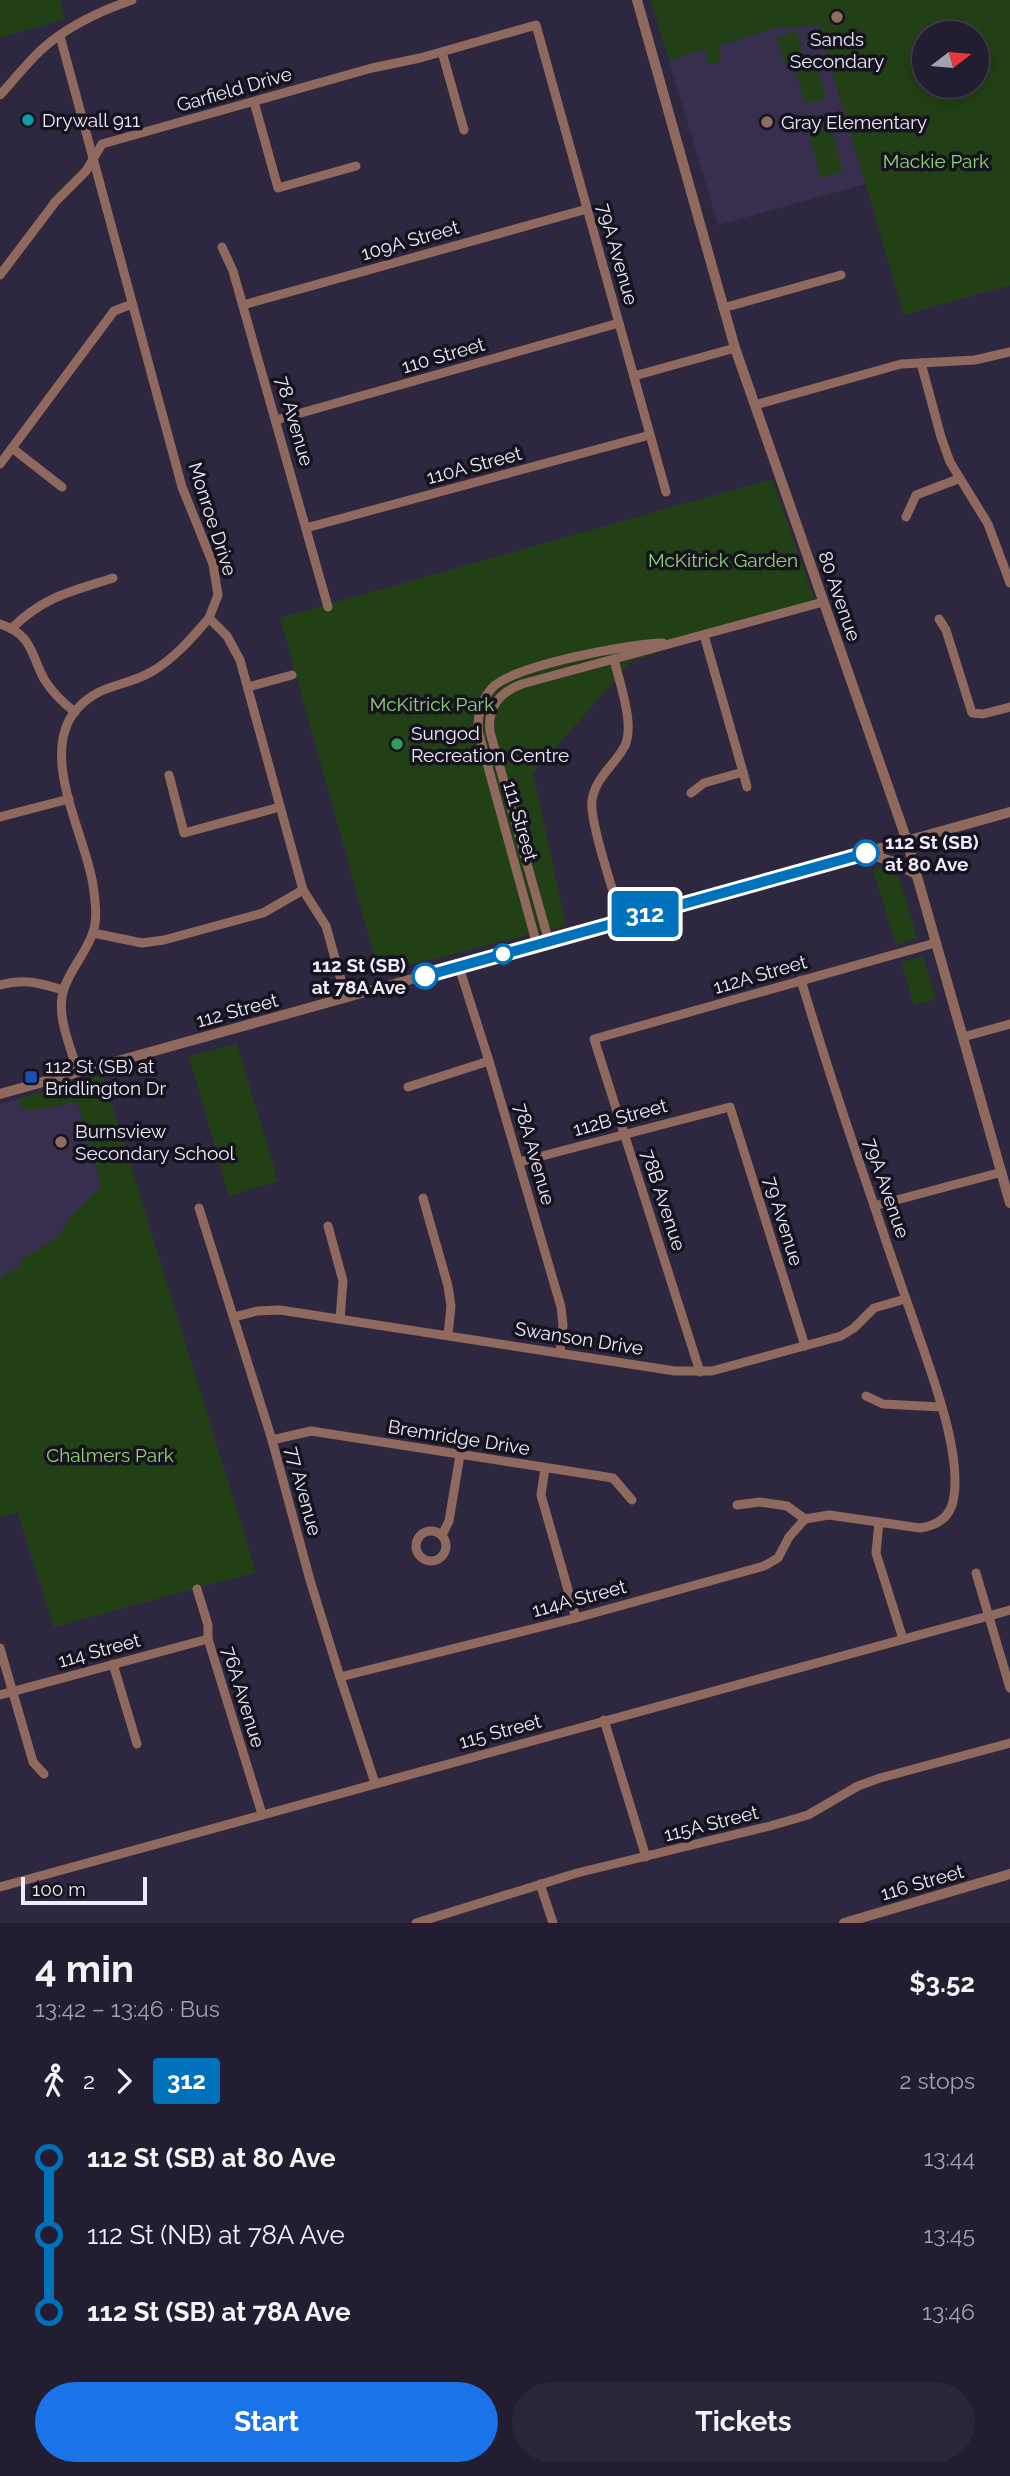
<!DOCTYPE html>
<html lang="en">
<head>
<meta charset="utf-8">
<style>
	:root { --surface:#221d30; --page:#2a2638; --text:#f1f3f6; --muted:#a2a2ab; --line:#3f3b4c; --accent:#1a73e8 }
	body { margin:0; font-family:Raleway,sans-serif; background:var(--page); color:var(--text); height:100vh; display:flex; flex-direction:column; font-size:26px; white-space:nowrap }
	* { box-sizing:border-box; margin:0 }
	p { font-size:23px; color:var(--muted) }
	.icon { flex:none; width:38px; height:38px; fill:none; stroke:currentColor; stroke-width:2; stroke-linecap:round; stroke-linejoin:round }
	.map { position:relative; height:1923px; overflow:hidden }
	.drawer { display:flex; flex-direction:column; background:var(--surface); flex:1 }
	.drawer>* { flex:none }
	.badge { padding:0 14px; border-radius:5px; font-size:24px; line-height:46px }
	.needle { width:46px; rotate:74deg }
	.buttons { position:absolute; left:912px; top:21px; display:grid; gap:14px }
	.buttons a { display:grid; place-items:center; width:77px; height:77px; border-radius:50%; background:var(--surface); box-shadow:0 4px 18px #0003,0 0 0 2px var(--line); font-size:35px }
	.scale { position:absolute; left:21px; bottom:18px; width:126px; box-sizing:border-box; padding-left:7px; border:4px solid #efebfc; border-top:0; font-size:19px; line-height:24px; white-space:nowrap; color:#efebfc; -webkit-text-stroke:5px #15131e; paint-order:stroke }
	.map>.badge { position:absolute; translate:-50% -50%; box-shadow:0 0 0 4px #fff }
	.legs { display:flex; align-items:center; gap:10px; height:77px; padding:0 35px; font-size:23px }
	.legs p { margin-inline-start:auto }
	.head { display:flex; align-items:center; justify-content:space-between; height:119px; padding:0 35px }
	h1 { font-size:38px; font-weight:700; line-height:52px }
	.action { display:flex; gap:14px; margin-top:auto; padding:14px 35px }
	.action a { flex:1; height:80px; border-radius:42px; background:var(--accent); color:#fff; font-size:28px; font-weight:700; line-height:80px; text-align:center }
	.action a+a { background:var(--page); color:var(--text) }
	ul { padding:0 35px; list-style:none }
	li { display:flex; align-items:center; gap:24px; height:77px; font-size:26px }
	li i { display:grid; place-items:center; width:10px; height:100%; margin:0 9px; background:currentColor }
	li i::after { content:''; width:18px; height:18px; margin:-9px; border:5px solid; border-radius:50%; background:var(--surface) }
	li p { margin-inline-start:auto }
	li:first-child i { background:linear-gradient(#0000 50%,currentColor 0) }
	li:last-child i { background:linear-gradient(currentColor 50%,#0000 0) }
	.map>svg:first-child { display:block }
	.built { fill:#382f4e }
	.green { fill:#224015; fill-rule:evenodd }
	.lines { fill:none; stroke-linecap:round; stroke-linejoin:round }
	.minor { stroke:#8f695d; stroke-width:9 }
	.tertiary { stroke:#8f695d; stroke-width:10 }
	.line-1-casing { stroke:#fff; stroke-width:16 }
	.line-1 { stroke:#0072bc; stroke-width:10 }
	.education-dot { fill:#8d6e63; stroke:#15131e; stroke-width:2.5 }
	.culture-dot { fill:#0f9aa8; stroke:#15131e; stroke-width:2.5 }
	.leisure-dot { fill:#2e9e5b; stroke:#15131e; stroke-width:2.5 }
	.stop-1-dot { fill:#fff; stroke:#0072bc; stroke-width:3.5 }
	.transit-dot { fill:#1a4fb4; stroke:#15131e; stroke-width:2.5 }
	.labels { text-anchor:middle; stroke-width:7; stroke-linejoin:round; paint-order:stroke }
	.poi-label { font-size:19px; fill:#efebfc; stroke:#15131e; text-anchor:start }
	.street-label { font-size:19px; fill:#efebfc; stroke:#15131e }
	.park-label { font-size:19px; fill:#90d575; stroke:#15131e }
	.stop-label { font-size:19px; font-weight:bold; fill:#efebfc; stroke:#15131e; text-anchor:start }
</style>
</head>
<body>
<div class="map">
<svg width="1010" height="1923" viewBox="0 0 1010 1923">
	<rect width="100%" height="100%" fill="#2e2740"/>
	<g class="built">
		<polygon points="651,0 917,0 819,27 866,184 718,225"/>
		<polygon points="103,1075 134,1179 0,1282 0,1104"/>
	</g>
	<g class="green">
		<polygon points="0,0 60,0 65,19 0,38"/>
		<path d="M651,0H1010V285L904,315L819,27L848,18L823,25L774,28L718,46L722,58L719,62L711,65L708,63L706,49L669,61ZM976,33V86H924V33Z"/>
		<polygon points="796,31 804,58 785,64 777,37"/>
		<polygon points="815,61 826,98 805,104 794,67"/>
		<polygon points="831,128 843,172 821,178 809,134"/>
		<polygon points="772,479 815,601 632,661 533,773 566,925 379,973 280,618"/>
		<polygon points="883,867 899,878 917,938 896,945 873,869"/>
		<polygon points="921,957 924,959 936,999 914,1005 901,963"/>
		<polygon points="237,1044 278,1181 229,1196 189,1056"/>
		<polygon points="99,1076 104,1079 256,1572 54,1627 17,1512 0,1517 0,1282 3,1275 19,1267 21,1260 57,1238 70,1217 101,1186 77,1102 31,1111 20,1107 20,1098"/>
	</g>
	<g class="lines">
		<g class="minor">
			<polyline points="60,36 182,487 213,564 218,595 209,618 227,636 240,660 303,890 326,926 346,998"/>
			<polyline points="442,52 464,130"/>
			<path d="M0,95C14,80 26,64 41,50C66,27 100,11 132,0"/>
			<polyline points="254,102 278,188 356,166"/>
			<polyline points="222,247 233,271 328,607"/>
			<polyline points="0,275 56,201 86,171 102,144 372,68 420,58 536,25 666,492"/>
			<polyline points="243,305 587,209"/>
			<polyline points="723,308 841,275"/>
			<polyline points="921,363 941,437 950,462 988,524 1010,583"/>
			<polyline points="634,376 735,348"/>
			<polyline points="755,405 901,364 975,360 1010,352"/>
			<polyline points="276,420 619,323"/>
			<polyline points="12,448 62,487"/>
			<polyline points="0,464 114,311 132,304"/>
			<polyline points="906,517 916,495 958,479"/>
			<polyline points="306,528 650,435"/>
			<polyline points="939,619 946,630 972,713 983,714 1010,707"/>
			<path d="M0,624C33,635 30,653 44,679C52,692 63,703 75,712"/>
			<path d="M12,628C45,596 70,592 113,578"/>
			<path d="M614,659C619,682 637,729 623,749C613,766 595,779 592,800C589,821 615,896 622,921"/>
			<polyline points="248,687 292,675"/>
			<polyline points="743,772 747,787"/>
			<polyline points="169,775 184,833 280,807"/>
			<polyline points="691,793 704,783 743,772 704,635"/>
			<polyline points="0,817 69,799"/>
			<polyline points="93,933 142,943 164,940 263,913 303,890"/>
			<path d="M549,942L490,732C487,707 500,692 522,684L823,602"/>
			<path d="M537,945L479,734C476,718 481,700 492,688C512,666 631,643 663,643"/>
			<polyline points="459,967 489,1061 561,1307 563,1325 560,1353"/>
			<path d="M0,985C24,978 40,983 63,990"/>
			<polyline points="963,1037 1010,1024"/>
			<path d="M78,1072C71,1048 55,1014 64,989C70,969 87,952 93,932C98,918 95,899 93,885C86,836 38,755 76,710C100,683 123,688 151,672C174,659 192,638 209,618"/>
			<polyline points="408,1087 489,1061"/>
			<polyline points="519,1162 730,1107 805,1346"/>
			<polyline points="423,1198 448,1286 451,1306 448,1335"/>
			<polyline points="874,1206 1002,1172"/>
			<polyline points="199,1208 272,1440 310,1580 340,1677 375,1783"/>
			<polyline points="328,1226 343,1281 340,1319"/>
			<polyline points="234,1317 257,1311 280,1310 675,1371 712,1371 841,1336 854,1328 874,1308 905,1299"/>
			<polyline points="700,1372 594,1039 935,943"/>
			<polyline points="866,1396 883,1404 941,1407"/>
			<polyline points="272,1440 311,1431 613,1478 632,1500"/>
			<polyline points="545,1468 541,1495 576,1618"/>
			<path d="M737,1505L760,1502L787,1506L805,1519L829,1515L920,1528C934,1526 947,1520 952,1505C966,1458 928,1365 913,1319C900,1282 887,1245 875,1208C849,1133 824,1057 801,980"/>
			<polyline points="879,1522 876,1553 903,1639"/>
			<circle cx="431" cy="1546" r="15"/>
			<polyline points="442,1535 449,1521 460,1455"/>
			<polyline points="976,1573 1010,1688"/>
			<polyline points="197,1589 208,1625 208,1639 262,1814"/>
			<polyline points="0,1648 33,1762 44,1774"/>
			<polyline points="113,1664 137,1744"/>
			<polyline points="340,1677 576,1618 764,1566 778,1558 789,1537 805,1519"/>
			<polyline points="0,1695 208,1639"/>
			<polyline points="604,1720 646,1857"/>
			<polyline points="540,1884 553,1923"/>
			<polyline points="0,1887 1010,1610"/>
			<polyline points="416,1923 577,1873 770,1826 808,1815 858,1786 880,1778 1010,1743"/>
		</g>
		<g class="tertiary">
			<polyline points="637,0 735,348 907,841 1010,1203"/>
			<polyline points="866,853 894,862 916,874"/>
			<polyline points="0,1094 1010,812"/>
			<polyline points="844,1923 1010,1874"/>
		</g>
	</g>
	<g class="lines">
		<defs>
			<polyline id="line-1" points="425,976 866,853"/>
		</defs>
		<use href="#line-1" class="line-1-casing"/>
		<use href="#line-1" class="line-1"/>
	</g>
	<g class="education-dot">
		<circle cx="837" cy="17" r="7"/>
		<circle cx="767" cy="122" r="7"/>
		<circle cx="61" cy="1142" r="7"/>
	</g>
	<circle class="culture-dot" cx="28" cy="120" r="7"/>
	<circle class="leisure-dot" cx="397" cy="744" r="7"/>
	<g class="stop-1-dot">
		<circle cx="866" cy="853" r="12"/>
		<circle cx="503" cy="954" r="9"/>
		<circle cx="425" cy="976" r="12"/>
	</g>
	<rect class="transit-dot" x="24" y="1070" width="14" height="14" rx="3.5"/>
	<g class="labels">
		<g class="poi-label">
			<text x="837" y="46" text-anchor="middle">Sands<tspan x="837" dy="22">Secondary</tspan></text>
			<text x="42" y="127">Drywall 911</text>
			<text x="781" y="129">Gray Elementary</text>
			<text x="411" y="740">Sungod<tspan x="411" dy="22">Recreation Centre</tspan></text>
			<text x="45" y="1073">112 St (SB) at<tspan x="45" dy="22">Bridlington Dr</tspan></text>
			<text x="75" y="1138">Burnsview<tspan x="75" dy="22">Secondary School</tspan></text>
		</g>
		<g class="street-label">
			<text transform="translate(234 89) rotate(-16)" y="7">Garfield Drive</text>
			<text transform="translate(410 240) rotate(-16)" y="7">109A Street</text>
			<text transform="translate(618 254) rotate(74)" y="7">79A Avenue</text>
			<text transform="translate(443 355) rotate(-16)" y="7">110 Street</text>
			<text transform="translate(295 421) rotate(74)" y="7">78 Avenue</text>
			<text transform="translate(474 465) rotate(-15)" y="7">110A Street</text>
			<text transform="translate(213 519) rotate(72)" y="7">Monroe Drive</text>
			<text transform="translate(840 596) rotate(71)" y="7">80 Avenue</text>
			<text transform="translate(521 821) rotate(74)" y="7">111 Street</text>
			<text transform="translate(760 974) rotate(-16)" y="7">112A Street</text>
			<text transform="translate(237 1010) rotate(-15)" y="7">112 Street</text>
			<text transform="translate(620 1117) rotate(-15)" y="7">112B Street</text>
			<text transform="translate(535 1154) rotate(74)" y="7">78A Avenue</text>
			<text transform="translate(887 1188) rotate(71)" y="7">79A Avenue</text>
			<text transform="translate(664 1200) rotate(72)" y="7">78B Avenue</text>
			<text transform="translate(784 1221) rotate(73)" y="7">79 Avenue</text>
			<text transform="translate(579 1338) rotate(9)" y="7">Swanson Drive</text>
			<text transform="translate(459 1437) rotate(9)" y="7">Bremridge Drive</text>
			<text transform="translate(304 1491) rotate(75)" y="7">77 Avenue</text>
			<text transform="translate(579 1598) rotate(-15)" y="7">114A Street</text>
			<text transform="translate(99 1650) rotate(-15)" y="7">114 Street</text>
			<text transform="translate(244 1697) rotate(73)" y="7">76A Avenue</text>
			<text transform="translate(500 1731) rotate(-15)" y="7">115 Street</text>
			<text transform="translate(711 1823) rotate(-14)" y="7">115A Street</text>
			<text transform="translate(922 1882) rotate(-16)" y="7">116 Street</text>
		</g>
		<g class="park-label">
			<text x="936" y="168">Mackie Park</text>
			<text x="723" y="567">McKitrick Garden</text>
			<text x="432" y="711">McKitrick Park</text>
			<text x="110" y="1462">Chalmers Park</text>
		</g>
		<g class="stop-label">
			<text x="885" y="849">112 St (SB)<tspan x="885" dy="22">at 80 Ave</tspan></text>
			<text x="406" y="972" text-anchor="end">112 St (SB)<tspan x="406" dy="22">at 78A Ave</tspan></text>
		</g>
	</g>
</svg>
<div class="buttons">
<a><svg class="needle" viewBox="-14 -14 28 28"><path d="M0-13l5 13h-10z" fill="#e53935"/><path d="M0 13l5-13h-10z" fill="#a2a2ab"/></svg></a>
</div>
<div class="scale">100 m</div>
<b class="badge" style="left:645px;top:914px;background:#0072bc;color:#fff">312</b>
</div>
<section class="drawer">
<div class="head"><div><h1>4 min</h1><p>13:42 – 13:46 · Bus</p></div><b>$3.52</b></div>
<div class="legs"><svg class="icon" aria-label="walk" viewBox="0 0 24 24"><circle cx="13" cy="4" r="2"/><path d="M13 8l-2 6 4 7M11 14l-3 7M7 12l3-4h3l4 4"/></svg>2<svg class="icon" aria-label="forward" viewBox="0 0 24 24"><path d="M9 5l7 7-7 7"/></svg><b class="badge" style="background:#0072bc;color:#fff">312</b><p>2 stops</p></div>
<ul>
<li><i style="color:#0072bc"></i><b>112 St (SB) at 80 Ave</b><p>13:44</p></li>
<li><i style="color:#0072bc"></i><span>112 St (NB) at 78A Ave</span><p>13:45</p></li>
<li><i style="color:#0072bc"></i><b>112 St (SB) at 78A Ave</b><p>13:46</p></li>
</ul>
<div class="action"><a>Start</a><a>Tickets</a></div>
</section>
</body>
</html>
